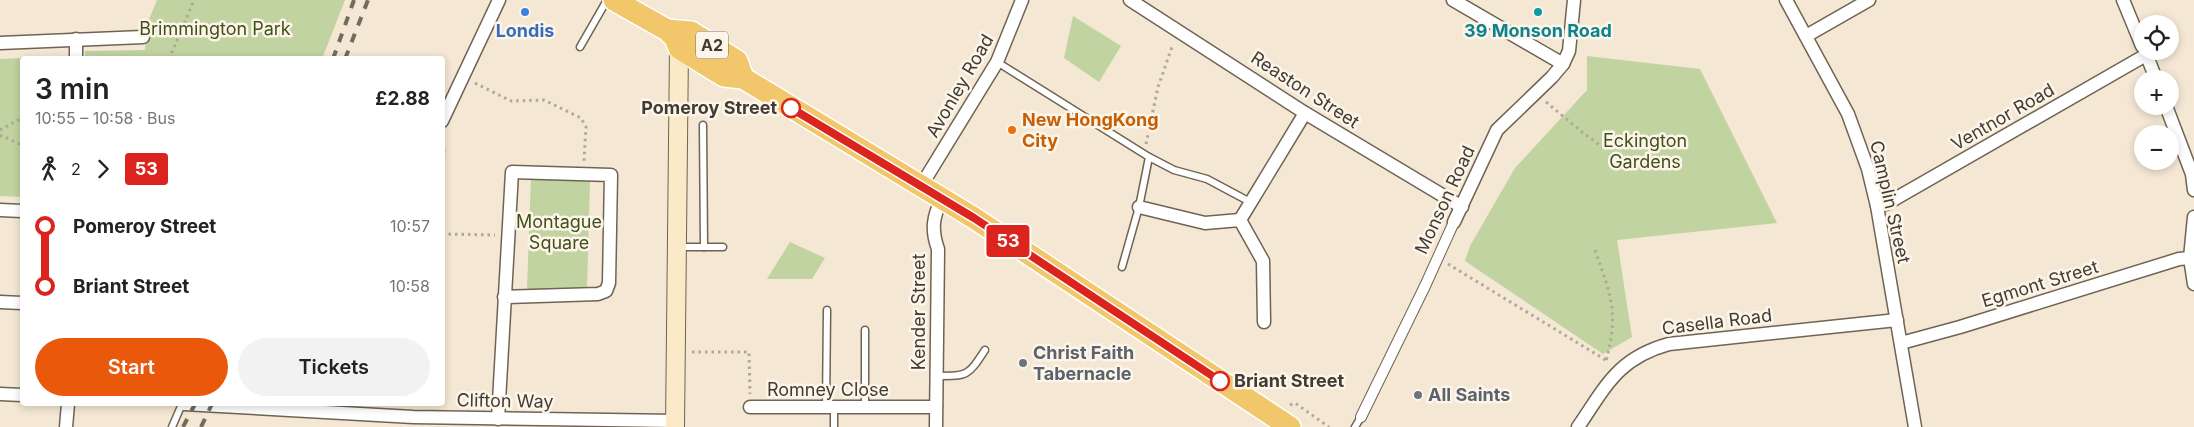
<!DOCTYPE html>
<html lang="en">
<head>
<meta charset="utf-8">
<style>
	:root { --surface:#fff; --page:#f2f2f2; --text:#222; --muted:#767676; --accent:#ea580c }
	body { margin:0; font-family:Inter,sans-serif; background:var(--page); color:var(--text); height:100vh; display:flex; flex-direction:column; font-size:19px; white-space:nowrap }
	* { box-sizing:border-box; margin:0 }
	p { font-size:16px; color:var(--muted) }
	.icon { flex:none; width:28px; height:28px; fill:none; stroke:currentColor; stroke-width:2; stroke-linecap:round; stroke-linejoin:round }
	.map { position:relative; flex:1; overflow:hidden }
	.side { position:absolute; left:20px; top:56px; width:425px; height:350px; display:flex; flex-direction:column; background:var(--surface); border-radius:5px; box-shadow:0 2px 8px #0003 }
	.side>* { flex:none }
	.badge { padding:0 10px; border-radius:4px; font-size:18px; line-height:32px }
	.controls { position:absolute; left:2134px; top:15px; display:grid; gap:10px }
	.controls a { display:grid; place-items:center; width:45px; height:45px; border-radius:50%; background:var(--surface); box-shadow:0 2px 8px #0003; font-size:25px }
	.map>.badge { position:absolute; translate:-50% -50%; box-shadow:0 0 0 2px #fff }
	.legs { display:flex; align-items:center; gap:8px; height:55px; padding:0 15px; font-size:16px }
	.legs p { margin-inline-start:auto }
	.headline { display:flex; align-items:center; justify-content:space-between; height:85px; padding:0 15px }
	h1 { font-size:28px; font-weight:600; line-height:38px }
	.primary-button { display:flex; gap:10px; margin-top:auto; padding:10px 15px }
	.primary-button a { flex:1; height:58px; border-radius:30px; background:var(--accent); color:#fff; font-size:20px; font-weight:600; line-height:58px; text-align:center }
	.primary-button a+a { background:var(--page); color:var(--text) }
	ul { padding:0 15px; list-style:none }
	li { display:flex; align-items:center; gap:18px; height:60px; font-size:19px }
	li i { display:grid; place-items:center; width:8px; height:100%; margin:0 6px; background:currentColor }
	li i::after { content:''; width:12px; height:12px; margin:-6px; border:4px solid; border-radius:50%; background:var(--surface) }
	li p { margin-inline-start:auto }
	li:first-child i { background:linear-gradient(#0000 50%,currentColor 0) }
	li:last-child i { background:linear-gradient(currentColor 50%,#0000 0) }
	.map>svg:first-child { display:block }
	.green { fill:#c0d3a1 }
	.lines { fill:none; stroke-linecap:round; stroke-linejoin:round }
	.service-casing { stroke:#6f6453; stroke-width:9 }
	.pedestrian-casing { stroke:#6f6453; stroke-width:12 }
	.minor-casing { stroke:#6f6453; stroke-width:15 }
	.secondary-casing { stroke:#6f6453; stroke-width:20 }
	.trunk-casing { stroke:#fff; stroke-width:24 }
	.path { stroke:#b1a798; stroke-width:3; stroke-dasharray:2.5 4; stroke-linecap:butt }
	.service { stroke:#fff; stroke-width:6 }
	.pedestrian { stroke:#fff; stroke-width:10 }
	.minor { stroke:#fff; stroke-width:12 }
	.secondary { stroke:#faeac7; stroke-width:18 }
	.trunk { stroke:#f2c66a; stroke-width:21 }
	.rail { stroke:#726b5f; stroke-width:4; stroke-dasharray:9 9; stroke-linecap:butt }
	.line-1-casing { stroke:#fff; stroke-width:11 }
	.line-1 { stroke:#dc241f; stroke-width:8 }
	.shop-dot { fill:#3f7fe0; stroke:#fdf5ea; stroke-width:2 }
	.culture-dot { fill:#0f9aa8; stroke:#fdf5ea; stroke-width:2 }
	.stop-1-dot { fill:#fff; stroke:#dc241f; stroke-width:2.5 }
	.food-dot { fill:#e8710a; stroke:#fdf5ea; stroke-width:2 }
	.worship-dot { fill:#6b7280; stroke:#fdf5ea; stroke-width:2 }
	.labels { text-anchor:middle; stroke-width:5; stroke-linejoin:round; paint-order:stroke }
	.shield { fill:#fdf5ea; stroke:#79736a; stroke-width:1 }
	.shield-label { font-size:16px; font-weight:bold; fill:#403b33 }
	.park-label { font-size:18px; fill:#3f5117; stroke:#fdf5ea }
	.shop-label { font-size:18px; font-weight:bold; fill:#366cbe; stroke:#fdf5ea }
	.culture-label { font-size:18px; font-weight:bold; fill:#0d838f; stroke:#fdf5ea }
	.street-label { font-size:18px; fill:#403b33; stroke:#fdf5ea }
	.stop-label { font-size:18px; font-weight:bold; fill:#403b33; stroke:#fdf5ea; text-anchor:end }
	.food-label { font-size:18px; font-weight:bold; fill:#c56008; stroke:#fdf5ea; text-anchor:start }
	.worship-label { font-size:18px; font-weight:bold; fill:#5b616d; stroke:#fdf5ea; text-anchor:start }
</style>
</head>
<body>
<div class="map">
<svg width="2194" height="427" viewBox="0 0 2194 427">
	<rect width="100%" height="100%" fill="#f4e7d4"/>
	<g class="green">
		<polygon points="157,0 345,0 322,59 85,59 85,51 145,50 146,27"/>
		<polygon points="1073,16 1121,46 1099,82 1064,58"/>
		<polygon points="67,56 67,59 22,59 22,197 0,196 0,59"/>
		<polygon points="1587,56 1700,69 1777,223 1617,240 1632,337 1603,354 1465,261 1470,246 1515,168 1587,90"/>
		<polygon points="531,178 590,180 587,290 527,289"/>
		<polygon points="790,242 825,258 812,279 767,279"/>
	</g>
	<g class="lines">
		<defs>
			<g id="service">
				<polyline points="580,47 607,0"/>
				<polyline points="997,62 1149,157 1139,207 1122,267"/>
				<polyline points="703,125 704,247"/>
				<polyline points="1149,157 1174,170 1207,179 1252,203"/>
				<polyline points="679,247 723,247"/>
				<polyline points="865,330 865,407"/>
				<path d="M937,376C968,376 968,376 985,350"/>
				<polyline points="826,408 827,310"/>
				<polyline points="172,427 182,404"/>
				<polyline points="834,427 834,408"/>
				<polyline points="1355,427 1361,417"/>
			</g>
			<polyline id="pedestrian" points="1361,417 1425,286 1454,222"/>
			<g id="minor">
				<polyline points="1130,0 1305,113 1462,207"/>
				<polyline points="1453,0 1563,64"/>
				<polyline points="1786,0 1848,114 1868,169 1877,206 1915,427"/>
				<polyline points="2123,0 2142,46"/>
				<polyline points="1806,36 1869,0"/>
				<polyline points="76,39 76,59"/>
				<polyline points="0,43 143,37"/>
				<polyline points="2145,51 2156,79"/>
				<polyline points="2166,106 2192,174 2194,190"/>
				<polyline points="442,121 499,0"/>
				<polyline points="921,186 997,62 1022,0"/>
				<polyline points="1877,206 1886,204 2146,55"/>
				<polyline points="1139,207 1205,223 1240,220"/>
				<polyline points="0,210 22,211"/>
				<polyline points="2194,217 2190,258 2194,284"/>
				<polyline points="1454,222 1497,130 1552,77 1563,64 1569,51 1574,0"/>
				<polyline points="0,302 22,303"/>
				<polyline points="1264,322 1263,261 1240,220 1305,113"/>
				<polyline points="1901,343 1960,327 2179,259 2190,258"/>
				<polyline points="0,394 22,395"/>
				<polyline points="184,404 413,417 675,421"/>
				<polyline points="750,407 936,407"/>
				<polyline points="498,419 512,172 611,175 609,283 606,291 598,294 504,297"/>
				<polyline points="66,427 68,404"/>
				<path d="M936,427L938,249C931,230 933,216 942,199"/>
				<path d="M1578,427C1606,386 1618,358 1669,344L1897,320"/>
			</g>
			<polyline id="secondary" points="675,427 679,48"/>
			<g id="trunk">
				<polyline points="614,0 667,30 675,38 679,48 714,70 724,76 743,78 974,218 1290,427"/>
				<polyline points="667,30 691,32 737,61 743,78"/>
			</g>
		</defs>
		<use href="#service" class="service-casing"/>
		<use href="#pedestrian" class="pedestrian-casing"/>
		<use href="#minor" class="minor-casing"/>
		<use href="#secondary" class="secondary-casing"/>
		<use href="#trunk" class="trunk-casing"/>
		<g class="path">
			<polyline points="152,27 180,33"/>
			<polyline points="169,59 194,0"/>
			<polyline points="475,83 511,101 544,100 581,118 586,127 584,161"/>
			<polyline points="1546,102 1582,132 1605,149"/>
			<polyline points="0,130 22,118"/>
			<polyline points="0,135 22,145"/>
			<polyline points="442,143 444,150 442,201"/>
			<polyline points="1146,144 1158,87 1173,44"/>
			<polyline points="442,234 495,235"/>
			<path d="M1595,250C1611,295 1619,313 1606,361"/>
			<polyline points="1448,264 1609,362"/>
			<polyline points="692,352 749,352 750,394"/>
			<polyline points="1290,405 1295,403 1329,427"/>
		</g>
		<use href="#service" class="service"/>
		<use href="#pedestrian" class="pedestrian"/>
		<use href="#minor" class="minor"/>
		<use href="#secondary" class="secondary"/>
		<use href="#trunk" class="trunk"/>
		<g class="rail">
			<polyline points="333,59 354,0"/>
			<polyline points="345,59 368,0"/>
			<polyline points="183,427 195,404"/>
			<polyline points="201,427 212,404"/>
		</g>
	</g>
	<g class="lines">
		<defs>
			<polyline id="line-1" points="791,108 974,218 1220,381"/>
		</defs>
		<use href="#line-1" class="line-1-casing"/>
		<use href="#line-1" class="line-1"/>
	</g>
	<circle class="shop-dot" cx="525" cy="12" r="5"/>
	<circle class="culture-dot" cx="1538" cy="12" r="5"/>
	<g class="stop-1-dot">
		<circle cx="791" cy="108" r="9"/>
		<circle cx="1220" cy="381" r="9"/>
	</g>
	<circle class="food-dot" cx="1012" cy="130" r="5"/>
	<g class="worship-dot">
		<circle cx="1023" cy="363" r="5"/>
		<circle cx="1418" cy="395" r="5"/>
	</g>
	<g class="labels">
		<rect class="shield" x="696" y="31.5" width="32" height="27" rx="4"/>
		<g class="shield-label">
			<text x="712" y="51">A2</text>
		</g>
		<g class="park-label">
			<text x="215" y="35">Brimmington Park</text>
			<text x="1645" y="147">Eckington<tspan x="1645" dy="21">Gardens</tspan></text>
			<text x="559" y="228">Montague<tspan x="559" dy="21">Square</tspan></text>
		</g>
		<g class="shop-label">
			<text x="525" y="37">Londis</text>
		</g>
		<g class="culture-label">
			<text x="1538" y="37">39 Monson Road</text>
		</g>
		<g class="street-label">
			<text transform="translate(960 86) rotate(-60)" y="6">Avonley Road</text>
			<text transform="translate(1305 90) rotate(33)" y="6">Reaston Street</text>
			<text transform="translate(2003 117) rotate(-30)" y="6">Ventnor Road</text>
			<text transform="translate(1445 200) rotate(-65)" y="6">Monson Road</text>
			<text transform="translate(1890 202) rotate(77)" y="6">Camplin Street</text>
			<text transform="translate(2040 284) rotate(-17)" y="6">Egmont Street</text>
			<text transform="translate(919 312) rotate(-90)" y="6">Kender Street</text>
			<text transform="translate(1717 322) rotate(-7)" y="6">Casella Road</text>
			<text x="828" y="396">Romney Close</text>
			<text transform="translate(505 401) rotate(1)" y="6">Clifton Way</text>
		</g>
		<g class="stop-label">
			<text x="777" y="114">Pomeroy Street</text>
			<text x="1234" y="387" text-anchor="start">Briant Street</text>
		</g>
		<g class="food-label">
			<text x="1022" y="126">New HongKong<tspan x="1022" dy="21">City</tspan></text>
		</g>
		<g class="worship-label">
			<text x="1033" y="359">Christ Faith<tspan x="1033" dy="21">Tabernacle</tspan></text>
			<text x="1428" y="401">All Saints</text>
		</g>
	</g>
</svg>
<div class="controls">
<a><svg class="icon" aria-label="locate" viewBox="0 0 24 24"><circle cx="12" cy="12" r="6"/><path d="M12 2v4M12 18v4M2 12h4M18 12h4"/></svg></a>
<a>+</a>
<a>−</a>
</div>
<b class="badge" style="left:1008px;top:241px;background:#dc241f;color:#fff">53</b>
<section class="side">
<div class="headline"><div><h1>3 min</h1><p>10:55 – 10:58 · Bus</p></div><b>£2.88</b></div>
<div class="legs"><svg class="icon" aria-label="walk" viewBox="0 0 24 24"><circle cx="13" cy="4" r="2"/><path d="M13 8l-2 6 4 7M11 14l-3 7M7 12l3-4h3l4 4"/></svg>2<svg class="icon" aria-label="forward" viewBox="0 0 24 24"><path d="M9 5l7 7-7 7"/></svg><b class="badge" style="background:#dc241f;color:#fff">53</b></div>
<ul>
<li><i style="color:#dc241f"></i><b>Pomeroy Street</b><p>10:57</p></li>
<li><i style="color:#dc241f"></i><b>Briant Street</b><p>10:58</p></li>
</ul>
<div class="primary-button"><a>Start</a><a>Tickets</a></div>
</section>
</div>
</body>
</html>
